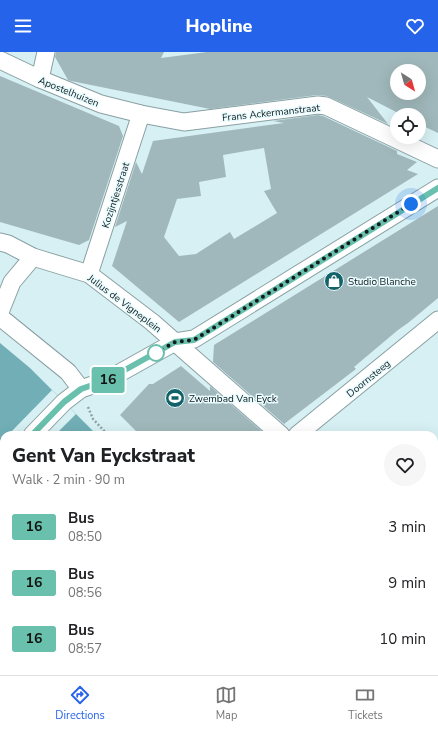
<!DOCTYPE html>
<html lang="en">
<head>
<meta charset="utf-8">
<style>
	:root { --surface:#fff; --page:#f6f6f6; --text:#202124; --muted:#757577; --line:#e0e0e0; --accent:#2563eb }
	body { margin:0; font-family:"Nunito Sans",sans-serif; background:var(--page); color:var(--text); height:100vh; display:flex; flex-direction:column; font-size:15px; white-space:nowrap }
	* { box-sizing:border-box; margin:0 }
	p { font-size:13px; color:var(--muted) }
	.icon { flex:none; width:22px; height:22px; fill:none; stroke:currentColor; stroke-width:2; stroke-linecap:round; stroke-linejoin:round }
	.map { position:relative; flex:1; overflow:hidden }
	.drawer { position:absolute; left:0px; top:379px; width:438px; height:244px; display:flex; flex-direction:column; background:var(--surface); border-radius:12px 12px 0 0; box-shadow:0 4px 16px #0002 }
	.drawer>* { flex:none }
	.badge { padding:0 8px; border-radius:3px; font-size:14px; line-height:26px }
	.needle { width:26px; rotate:143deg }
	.tools { position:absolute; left:390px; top:12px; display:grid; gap:8px }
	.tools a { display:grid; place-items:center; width:36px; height:36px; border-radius:50%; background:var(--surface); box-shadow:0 4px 16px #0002; font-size:20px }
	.you { position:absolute; width:20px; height:20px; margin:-10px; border:3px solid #fff; border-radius:50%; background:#1a73e8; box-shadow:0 0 0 6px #1a73e833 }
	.map>.badge { position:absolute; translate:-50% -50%; box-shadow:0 0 0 2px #fff }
	.round { display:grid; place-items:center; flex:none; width:42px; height:42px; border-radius:21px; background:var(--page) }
	.headline { display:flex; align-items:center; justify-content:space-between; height:68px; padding:0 12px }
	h1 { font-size:19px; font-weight:800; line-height:30px }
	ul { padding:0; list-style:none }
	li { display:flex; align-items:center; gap:12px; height:56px; padding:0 12px }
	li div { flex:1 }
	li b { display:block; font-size:15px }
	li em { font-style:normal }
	li .badge { min-width:44px; font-weight:700; text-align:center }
	header { display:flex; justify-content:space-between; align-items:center; height:52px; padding:0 12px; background:var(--accent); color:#fff; font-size:18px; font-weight:800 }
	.menu { display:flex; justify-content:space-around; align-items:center; height:56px; border-top:1px solid var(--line); background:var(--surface); font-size:11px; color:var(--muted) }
	.menu a { display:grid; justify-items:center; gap:2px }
	.menu .current { color:var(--accent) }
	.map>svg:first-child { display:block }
	.green { fill:#a1d1d7 }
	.water { fill:#71aeb5 }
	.pier { fill:#d7f0f3 }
	.building { fill:#a0b8bb; fill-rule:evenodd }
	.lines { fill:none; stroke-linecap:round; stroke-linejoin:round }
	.service-casing { stroke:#89a0a3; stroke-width:11 }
	.minor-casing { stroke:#89a0a3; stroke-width:19 }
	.path { stroke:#8ea1a3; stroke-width:2.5; stroke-dasharray:2 2; stroke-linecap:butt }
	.service { stroke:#fff; stroke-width:9 }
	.minor { stroke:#fff; stroke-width:17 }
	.line-casing { stroke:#fff; stroke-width:9 }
	.line { stroke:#69c0ac; stroke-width:6 }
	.walk { stroke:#121b1c; stroke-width:4; stroke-dasharray:0 7.2 }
	.stop-dot { fill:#fff; stroke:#69c0ac; stroke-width:2 }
	.labels { text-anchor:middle; stroke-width:3; stroke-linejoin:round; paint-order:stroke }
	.street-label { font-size:10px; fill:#121b1c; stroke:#e8fcff }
	.poi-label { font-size:10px; fill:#121b1c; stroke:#e8fcff; text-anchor:start }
</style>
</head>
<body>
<header><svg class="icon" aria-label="menu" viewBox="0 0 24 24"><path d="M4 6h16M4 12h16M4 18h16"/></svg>Hopline<svg class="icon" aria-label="heart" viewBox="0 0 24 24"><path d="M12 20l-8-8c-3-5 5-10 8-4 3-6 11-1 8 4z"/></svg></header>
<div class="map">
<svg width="438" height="623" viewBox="0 0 438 623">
	<rect width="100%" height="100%" fill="#d7f0f3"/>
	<polygon class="green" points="434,539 438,543 438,583 434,579"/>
	<g class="water">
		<polygon points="0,291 30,316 97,383 4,383 4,392 0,388"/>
		<polygon points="0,454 4,458 4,596 0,592"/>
		<polygon points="28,619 343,619 349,623 32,623"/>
	</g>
	<polygon class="pier" points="52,338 76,362 55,383 8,383"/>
	<g class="building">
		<path d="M56,0H164L161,6L207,0H438V81L419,72V63H402L367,45L388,72L327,44L317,43L210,57L71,29L68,28L55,5ZM397,19H419V41H397Z"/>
		<polygon points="0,24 119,74 123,84 89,188 79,193 0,170"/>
		<path d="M318,63L323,64L397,99V102L417,110L407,118L418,122L179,270L112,214L127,169L115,175L136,110L142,122L153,89L284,71L273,69ZM264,96L271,137L264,139L277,161L234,187L230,180L196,202L179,204L164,185L177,147L201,144L199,130L226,125L223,103Z"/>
		<polygon points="438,154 438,246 408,271 398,278 354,315 356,317 284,372 213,310 214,293"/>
		<polygon points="181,314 210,339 210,334 266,383 140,383 120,363 149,332 153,332"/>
	</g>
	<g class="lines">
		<defs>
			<g id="service">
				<polyline points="0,603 4,606"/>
				<polyline points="18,619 22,623"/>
			</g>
			<g id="minor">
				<polyline points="0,8 40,27 101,52 141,62 184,70 318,53 326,54 438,107"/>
				<polyline points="40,27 46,0"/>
				<polyline points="0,190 8,192 33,205 89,222 152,270 281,383"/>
				<polyline points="89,222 141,62"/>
				<polyline points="0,260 12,230 33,205"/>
				<polyline points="0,265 68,320 81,337"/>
				<polyline points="32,383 64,350 81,337 107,328 175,290 194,287 438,136"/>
				<polyline points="297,383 438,268"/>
				<polyline points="0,415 4,411"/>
			</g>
		</defs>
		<use href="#service" class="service-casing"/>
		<use href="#minor" class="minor-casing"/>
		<g class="path">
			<polyline points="88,355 93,367 108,383"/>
			<polyline points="434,532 438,536"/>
			<polyline points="434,586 438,590"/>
			<polyline points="350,619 356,623"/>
			<polyline points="370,619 376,623"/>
			<polyline points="415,619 420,623"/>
			<polyline points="319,623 322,619"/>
		</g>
		<use href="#service" class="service"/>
		<use href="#minor" class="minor"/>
	</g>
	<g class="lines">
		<defs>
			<polyline id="line" points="32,383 64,350 81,337 107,328 175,290 194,288 438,136"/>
		</defs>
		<use href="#line" class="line-casing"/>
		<use href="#line" class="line"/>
		<polyline class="walk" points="156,301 175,290 194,288 411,152"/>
	</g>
	<defs>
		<symbol id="shop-disc" viewBox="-11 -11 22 22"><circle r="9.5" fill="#13626a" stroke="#e8fcff"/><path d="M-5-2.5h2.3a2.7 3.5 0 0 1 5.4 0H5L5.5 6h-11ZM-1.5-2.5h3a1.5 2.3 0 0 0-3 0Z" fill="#fff"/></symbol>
		<symbol id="stadium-disc" viewBox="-11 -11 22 22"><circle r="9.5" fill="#13626a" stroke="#e8fcff"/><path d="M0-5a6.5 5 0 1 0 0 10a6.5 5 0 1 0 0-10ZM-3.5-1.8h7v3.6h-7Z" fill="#fff"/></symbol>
	</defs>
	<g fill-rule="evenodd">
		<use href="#shop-disc" x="323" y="218" width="22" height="22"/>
		<use href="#stadium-disc" x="164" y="335" width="22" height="22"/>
	</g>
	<circle class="stop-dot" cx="156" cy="301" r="8"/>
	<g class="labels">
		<g class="street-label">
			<text transform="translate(69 39) rotate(22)" y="4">Apostelhuizen</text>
			<text transform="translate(271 60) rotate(-6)" y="4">Frans Ackermanstraat</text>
			<text transform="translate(115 143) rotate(-72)" y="4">Kozijntjesstraat</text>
			<text transform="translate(125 251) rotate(37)" y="4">Julius de Vigneplein</text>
			<text transform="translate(368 326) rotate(-39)" y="4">Doornsteeg</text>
		</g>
		<g class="poi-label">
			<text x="348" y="233">Studio Blanche</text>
			<text x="189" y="350">Zwembad Van Eyck</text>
		</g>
	</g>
</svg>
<div class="tools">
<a><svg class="needle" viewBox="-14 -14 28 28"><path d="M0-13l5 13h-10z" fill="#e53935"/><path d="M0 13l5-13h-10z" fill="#757577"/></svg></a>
<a><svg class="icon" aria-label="locate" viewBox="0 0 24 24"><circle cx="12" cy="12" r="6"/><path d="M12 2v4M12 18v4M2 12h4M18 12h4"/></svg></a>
</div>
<div class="you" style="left:411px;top:152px"></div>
<b class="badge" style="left:108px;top:328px;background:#69c0ac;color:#111">16</b>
<section class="drawer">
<div class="headline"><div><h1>Gent Van Eyckstraat</h1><p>Walk · 2 min · 90 m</p></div><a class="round"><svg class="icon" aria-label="heart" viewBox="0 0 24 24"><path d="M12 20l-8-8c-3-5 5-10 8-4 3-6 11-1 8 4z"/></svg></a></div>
<ul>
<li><span class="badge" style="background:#69c0ac;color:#111">16</span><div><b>Bus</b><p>08:50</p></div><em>3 min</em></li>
<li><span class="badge" style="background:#69c0ac;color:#111">16</span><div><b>Bus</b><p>08:56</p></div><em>9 min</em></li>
<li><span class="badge" style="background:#69c0ac;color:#111">16</span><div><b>Bus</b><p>08:57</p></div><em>10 min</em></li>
</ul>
</section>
</div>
<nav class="menu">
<a class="current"><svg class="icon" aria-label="directions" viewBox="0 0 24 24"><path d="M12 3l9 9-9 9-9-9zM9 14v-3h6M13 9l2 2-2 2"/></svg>Directions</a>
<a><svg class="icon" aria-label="map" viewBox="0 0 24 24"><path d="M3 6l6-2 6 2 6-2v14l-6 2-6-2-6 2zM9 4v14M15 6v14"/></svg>Map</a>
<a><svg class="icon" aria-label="tickets" viewBox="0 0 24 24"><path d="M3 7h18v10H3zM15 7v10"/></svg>Tickets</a>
</nav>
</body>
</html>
